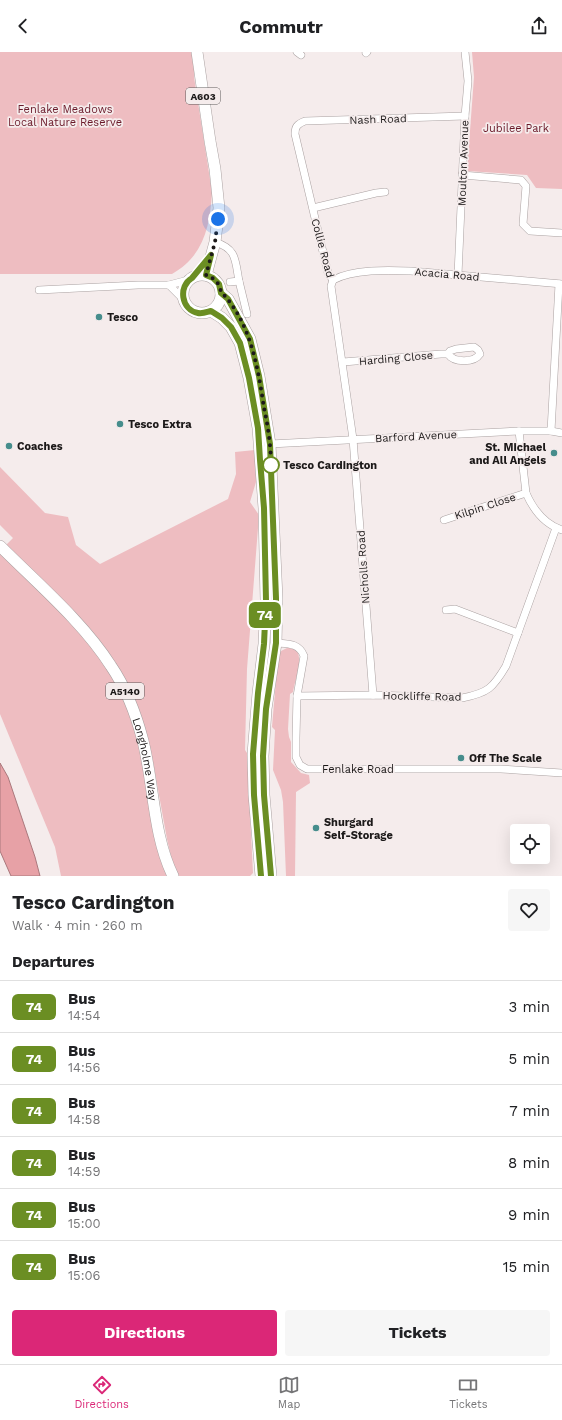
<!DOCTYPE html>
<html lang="en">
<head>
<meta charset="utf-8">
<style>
	:root { --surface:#fff; --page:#f6f6f6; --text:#202124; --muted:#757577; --line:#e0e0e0; --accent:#db2777 }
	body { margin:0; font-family:"Work Sans",sans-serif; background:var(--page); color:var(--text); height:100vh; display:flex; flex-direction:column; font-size:15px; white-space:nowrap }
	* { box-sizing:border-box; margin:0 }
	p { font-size:13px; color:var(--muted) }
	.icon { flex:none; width:22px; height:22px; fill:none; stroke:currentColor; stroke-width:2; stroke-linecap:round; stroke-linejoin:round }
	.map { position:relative; height:824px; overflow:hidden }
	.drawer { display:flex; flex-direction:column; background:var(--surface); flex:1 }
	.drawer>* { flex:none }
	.badge { padding:0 8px; border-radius:6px; font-size:14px; line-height:26px }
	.controls { position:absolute; left:510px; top:772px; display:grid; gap:8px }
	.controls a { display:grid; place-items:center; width:40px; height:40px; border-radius:4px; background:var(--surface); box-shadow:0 4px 16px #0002; font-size:20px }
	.you { position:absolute; width:20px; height:20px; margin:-10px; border:3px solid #fff; border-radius:50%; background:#1a73e8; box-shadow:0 0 0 6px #1a73e833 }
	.map>.badge { position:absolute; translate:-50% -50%; box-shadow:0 0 0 2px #fff }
	h2 { padding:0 12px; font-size:15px; line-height:36px }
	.round { display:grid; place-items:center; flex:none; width:42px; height:42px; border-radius:4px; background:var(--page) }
	.head { display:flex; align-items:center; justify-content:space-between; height:68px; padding:0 12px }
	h1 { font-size:19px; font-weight:700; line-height:30px }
	.primary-button { display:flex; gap:8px; margin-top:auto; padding:8px 12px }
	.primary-button a { flex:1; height:46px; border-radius:4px; background:var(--accent); color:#fff; font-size:16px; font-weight:700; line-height:46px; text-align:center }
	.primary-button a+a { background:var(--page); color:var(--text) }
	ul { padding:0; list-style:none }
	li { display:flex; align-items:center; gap:12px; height:52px; padding:0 12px; border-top:1px solid var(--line) }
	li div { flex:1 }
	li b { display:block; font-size:15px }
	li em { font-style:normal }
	li .badge { min-width:44px; font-weight:700; text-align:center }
	header { display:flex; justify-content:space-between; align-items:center; height:52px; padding:0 12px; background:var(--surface); font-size:18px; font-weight:700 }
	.dock { display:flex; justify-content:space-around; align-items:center; height:56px; border-top:1px solid var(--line); background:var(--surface); font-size:11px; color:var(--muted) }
	.dock a { display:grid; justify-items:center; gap:2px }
	.dock .on { color:var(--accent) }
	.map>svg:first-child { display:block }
	.green { fill:#eebdc1 }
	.water { fill:#e7a1a6; stroke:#aa787c }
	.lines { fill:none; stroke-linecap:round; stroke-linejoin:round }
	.minor-casing { stroke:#aaa1a1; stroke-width:8 }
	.primary-casing { stroke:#aaa1a1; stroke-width:12 }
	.minor { stroke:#fff; stroke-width:7 }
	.primary { stroke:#fff; stroke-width:11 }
	.line-casing { stroke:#fff; stroke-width:9 }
	.line { stroke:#6b8e23; stroke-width:6 }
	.walk { stroke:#1c1919; stroke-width:4; stroke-dasharray:0 7.2 }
	.poi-dot { fill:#468d8c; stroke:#f5ecec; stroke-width:1.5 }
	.stop-dot { fill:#fff; stroke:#6b8e23; stroke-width:2 }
	.labels { text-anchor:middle; stroke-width:3.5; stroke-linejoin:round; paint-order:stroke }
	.shield { fill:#f5ecec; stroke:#5d5858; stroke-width:1 }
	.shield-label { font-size:10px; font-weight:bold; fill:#1c1919 }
	.park-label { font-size:11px; fill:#6a1929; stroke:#f5ecec }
	.street-label { font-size:11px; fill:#1c1919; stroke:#f5ecec }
	.poi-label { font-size:11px; font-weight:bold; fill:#1c1919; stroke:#f5ecec; text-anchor:start }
	.stop-label { font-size:11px; font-weight:bold; fill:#1c1919; stroke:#f5ecec; text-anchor:start }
</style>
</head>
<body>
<header><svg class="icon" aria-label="back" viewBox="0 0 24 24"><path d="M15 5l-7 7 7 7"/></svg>Commutr<svg class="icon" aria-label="share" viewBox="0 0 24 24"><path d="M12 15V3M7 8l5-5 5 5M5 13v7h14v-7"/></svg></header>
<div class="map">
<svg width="562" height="824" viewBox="0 0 562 824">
	<rect width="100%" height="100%" fill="#f5ecec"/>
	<g class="green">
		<path d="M0,0H193L195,14L194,25L212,140C210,174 204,204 172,222H0Z"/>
		<polygon points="472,0 562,0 562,137 536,136 527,123 467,119 474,25"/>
		<polygon points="255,398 256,430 250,450 259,463 247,617 245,698 247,701 253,821 250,824 179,824 172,809 167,787 153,710 147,683 123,624 6,493 13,486 0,473 0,415 45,461 68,465 76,493 100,512 228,447 236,422 235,400"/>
		<polygon points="0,500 75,575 98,602 112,623 127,653 138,681 169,824 61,824 55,795 0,662"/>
		<path d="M289,595L297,599C303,609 295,628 293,640L290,642L288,677L289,685L291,690V710L301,721L309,723L310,731L296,740L295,824H286L283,750L281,738L273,718L275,678L272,675L278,604L281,599Z"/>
	</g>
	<polygon class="water" points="0,711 8,725 35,805 40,824 11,824 0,799"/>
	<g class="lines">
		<defs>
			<g id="minor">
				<polyline points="297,0 301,3"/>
				<polyline points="366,1 367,0"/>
				<polyline points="462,123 521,128 526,134 523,172 530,179 562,181"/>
				<polyline points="313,156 376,141 385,140"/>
				<path d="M215,190C237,197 235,208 239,229L230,230"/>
				<polyline points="458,223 465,64 468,29 465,0"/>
				<polyline points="333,228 331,234 353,387 373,643"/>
				<path d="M333,228L328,221L295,82C295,75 297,72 305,69L465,64"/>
				<path d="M333,228C353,217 388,218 411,219L562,232"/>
				<polyline points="239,229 247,262"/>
				<polyline points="39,238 138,233 169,233"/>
				<polyline points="183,247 169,233 188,228"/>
				<path d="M474,295L478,298L480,302C474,311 454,311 448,302L450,299L456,297Z"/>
				<polyline points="343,310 441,302 448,302"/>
				<path d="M519,379L526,441C533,457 544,472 562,478"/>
				<polyline points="551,379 559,232"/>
				<polyline points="270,392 519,379 551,379 562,381"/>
				<polyline points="444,468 526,441"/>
				<polyline points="446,558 455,557 518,581"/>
				<path d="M276,591C288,592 299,591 304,604L297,644L296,686V705L300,713L307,717H501L562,721"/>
				<path d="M297,644L373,643L462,646C488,641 493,636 506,614L556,476"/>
			</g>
			<g id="primary">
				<polyline points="197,0 210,89 215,117 219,156 215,190 206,223"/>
				<circle cx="202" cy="242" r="19"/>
				<polyline points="221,241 228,247 250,287 259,324 270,392 277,547 276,591 266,657 263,704 264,743 271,824"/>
				<polyline points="211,259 222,266 231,275 240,291 249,326 258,376 264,456 266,548 264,592 258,641 253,702 254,743 261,824"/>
				<path id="s1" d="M0,494C37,531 83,570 111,614C126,636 136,662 143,689C154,733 153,783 173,824"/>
			</g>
		</defs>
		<use href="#minor" class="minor-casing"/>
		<use href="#primary" class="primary-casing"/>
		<use href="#minor" class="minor"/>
		<use href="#primary" class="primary"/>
	</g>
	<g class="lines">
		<defs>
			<path id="line" d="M261,824L254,743L253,702L258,641L264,592L266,548L264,456L260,408L258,376L249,326L240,291L231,275L222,266L211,259C207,260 202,262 198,261C181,258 178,234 192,226L211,203L206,223L213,226L219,232L221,241L228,247L250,287L259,324L270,392L276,546V591L266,657L263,704L264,743L271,824"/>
		</defs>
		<use href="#line" class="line-casing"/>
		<use href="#line" class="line"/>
		<path class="walk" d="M218,167L215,190L206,223C211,225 217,228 219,234C221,237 220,240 223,242C251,272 258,316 264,356C268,374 271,395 271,413"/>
	</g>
	<g class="poi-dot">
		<circle cx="99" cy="265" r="4"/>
		<circle cx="120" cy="372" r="4"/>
		<circle cx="9" cy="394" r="4"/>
		<circle cx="554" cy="401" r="4"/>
		<circle cx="461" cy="706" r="4"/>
		<circle cx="316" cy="776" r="4"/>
	</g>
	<circle class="stop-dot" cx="271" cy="413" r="8"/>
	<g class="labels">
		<g class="shield">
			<rect x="186" y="36" width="34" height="16" rx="3"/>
			<rect x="106" y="631" width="38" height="16" rx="3"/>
		</g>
		<g class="shield-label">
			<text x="203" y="48">A603</text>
			<text x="125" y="643">A5140</text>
		</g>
		<g class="park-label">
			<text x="65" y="61">Fenlake Meadows<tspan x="65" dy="13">Local Nature Reserve</tspan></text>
			<text x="516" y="80">Jubilee Park</text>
		</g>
		<g class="street-label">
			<text transform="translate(378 67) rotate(-2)" y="4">Nash Road</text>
			<text transform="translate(463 111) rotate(-88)" y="4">Moulton Avenue</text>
			<text transform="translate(323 196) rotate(75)" y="4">Collie Road</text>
			<text transform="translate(447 222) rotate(5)" y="4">Acacia Road</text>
			<text transform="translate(396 306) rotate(-5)" y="4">Harding Close</text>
			<text transform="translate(416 384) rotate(-3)" y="4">Barford Avenue</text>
			<text transform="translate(485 454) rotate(-18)" y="4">Kilpin Close</text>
			<text transform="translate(363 515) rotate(-94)" y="4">Nicholls Road</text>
			<text transform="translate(422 644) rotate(1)" y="4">Hockliffe Road</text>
			<text dy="4" stroke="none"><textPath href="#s1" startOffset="264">Longholme Way</textPath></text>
			<text x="358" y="721">Fenlake Road</text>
		</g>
		<g class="poi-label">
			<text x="107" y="269">Tesco</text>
			<text x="128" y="376">Tesco Extra</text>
			<text x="17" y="398">Coaches</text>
			<text x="546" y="399" text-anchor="end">St. Michael<tspan x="546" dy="13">and All Angels</tspan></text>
			<text x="469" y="710">Off The Scale</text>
			<text x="324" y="774">Shurgard<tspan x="324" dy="13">Self-Storage</tspan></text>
		</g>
		<g class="stop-label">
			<text x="283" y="417">Tesco Cardington</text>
		</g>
	</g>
</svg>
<div class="controls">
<a><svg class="icon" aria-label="locate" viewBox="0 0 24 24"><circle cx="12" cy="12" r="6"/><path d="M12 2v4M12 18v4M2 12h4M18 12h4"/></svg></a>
</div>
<div class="you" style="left:218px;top:167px"></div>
<b class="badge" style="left:265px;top:563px;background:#6b8e23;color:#fff">74</b>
</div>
<section class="drawer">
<div class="head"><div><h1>Tesco Cardington</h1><p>Walk · 4 min · 260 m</p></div><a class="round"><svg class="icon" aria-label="heart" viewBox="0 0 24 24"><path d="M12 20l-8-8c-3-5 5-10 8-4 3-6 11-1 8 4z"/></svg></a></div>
<h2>Departures</h2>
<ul>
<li><span class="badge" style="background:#6b8e23;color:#fff">74</span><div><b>Bus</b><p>14:54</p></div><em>3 min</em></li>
<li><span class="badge" style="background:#6b8e23;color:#fff">74</span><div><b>Bus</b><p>14:56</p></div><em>5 min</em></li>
<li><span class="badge" style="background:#6b8e23;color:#fff">74</span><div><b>Bus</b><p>14:58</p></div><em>7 min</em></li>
<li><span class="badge" style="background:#6b8e23;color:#fff">74</span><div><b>Bus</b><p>14:59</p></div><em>8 min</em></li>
<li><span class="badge" style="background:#6b8e23;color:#fff">74</span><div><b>Bus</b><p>15:00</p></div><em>9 min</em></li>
<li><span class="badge" style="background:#6b8e23;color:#fff">74</span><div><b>Bus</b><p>15:06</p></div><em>15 min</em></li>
</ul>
<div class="primary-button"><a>Directions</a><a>Tickets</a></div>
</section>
<nav class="dock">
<a class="on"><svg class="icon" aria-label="directions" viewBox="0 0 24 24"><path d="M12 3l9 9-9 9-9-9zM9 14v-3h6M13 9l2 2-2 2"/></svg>Directions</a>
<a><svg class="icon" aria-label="map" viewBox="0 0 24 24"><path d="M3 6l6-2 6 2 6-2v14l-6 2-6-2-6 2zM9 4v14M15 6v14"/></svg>Map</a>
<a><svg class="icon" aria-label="tickets" viewBox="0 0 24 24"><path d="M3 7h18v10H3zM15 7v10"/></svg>Tickets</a>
</nav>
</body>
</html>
